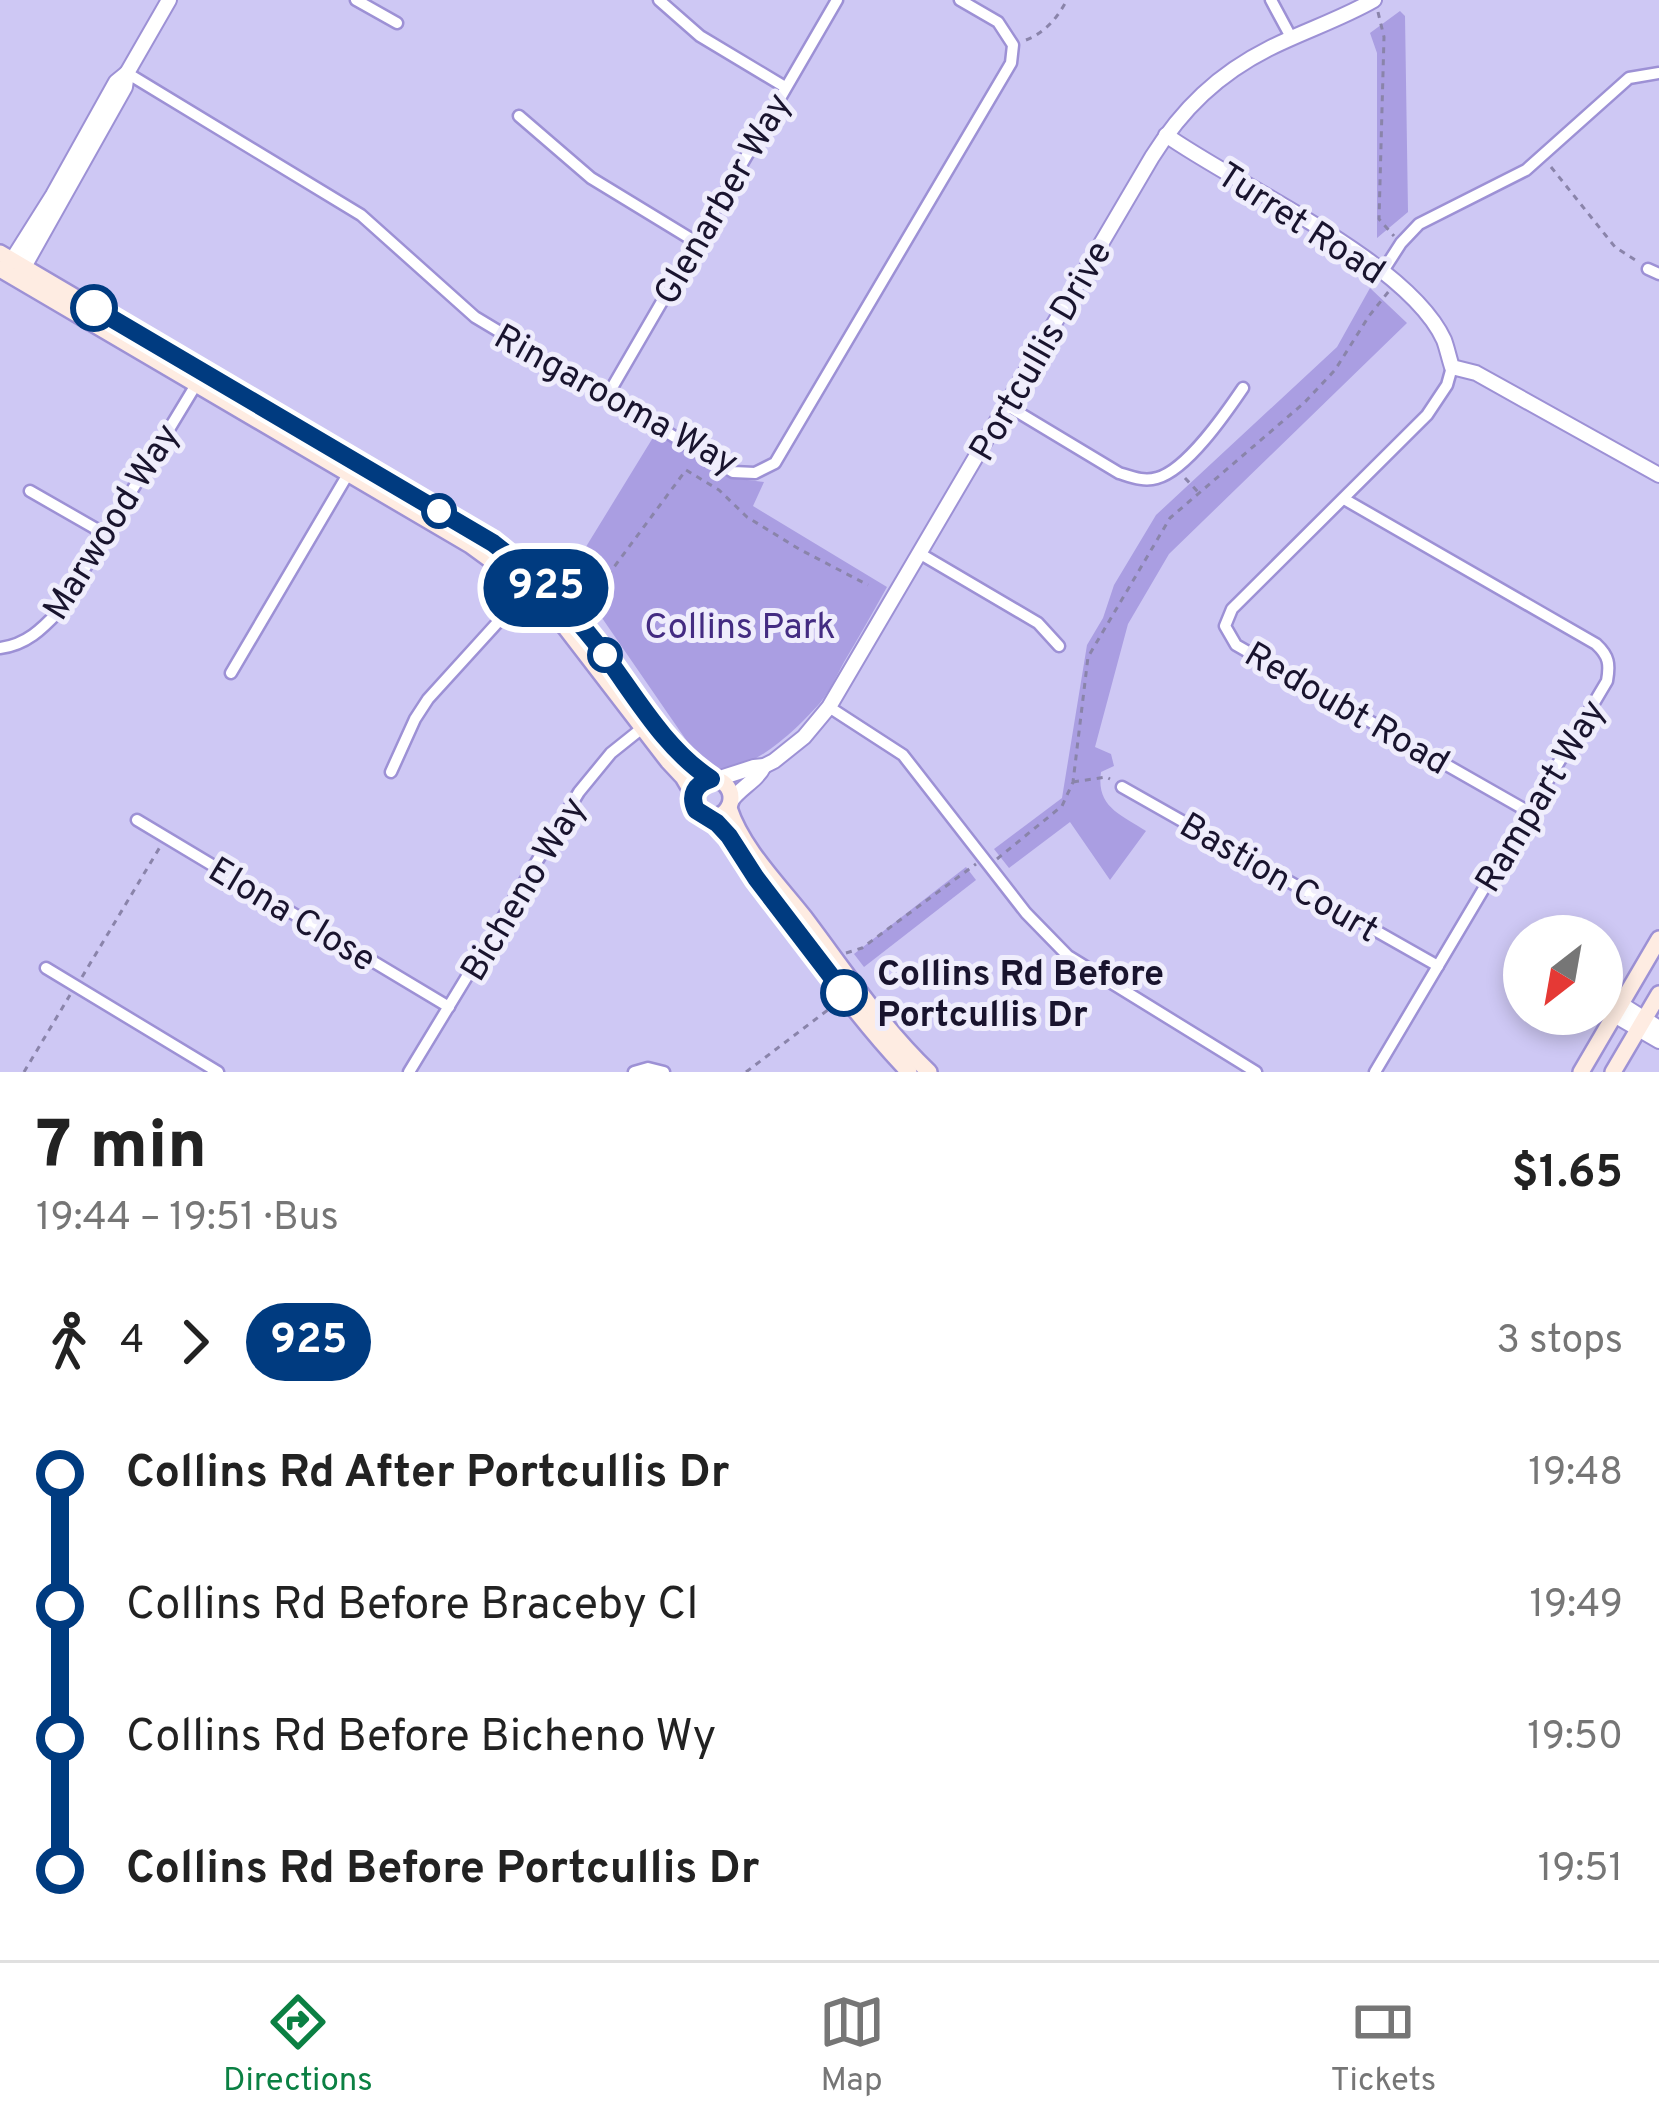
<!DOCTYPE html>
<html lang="en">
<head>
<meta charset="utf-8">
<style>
	:root { --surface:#fff; --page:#f2f2f2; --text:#222; --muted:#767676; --line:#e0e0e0; --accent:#0b8043 }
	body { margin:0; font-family:Overpass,sans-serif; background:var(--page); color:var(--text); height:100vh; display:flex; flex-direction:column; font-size:45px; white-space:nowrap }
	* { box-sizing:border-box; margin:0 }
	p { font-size:39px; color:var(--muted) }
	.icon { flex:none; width:66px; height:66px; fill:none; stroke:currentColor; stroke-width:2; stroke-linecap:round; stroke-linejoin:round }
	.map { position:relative; height:1072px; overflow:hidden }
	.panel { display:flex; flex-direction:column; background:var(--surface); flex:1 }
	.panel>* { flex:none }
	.badge { padding:0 24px; border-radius:39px; font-size:42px; line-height:78px }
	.needle { width:78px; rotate:211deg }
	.controls { position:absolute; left:1503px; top:915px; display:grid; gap:24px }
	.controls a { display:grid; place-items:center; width:120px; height:120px; border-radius:50%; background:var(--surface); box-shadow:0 6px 18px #0003; font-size:60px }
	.map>.badge { position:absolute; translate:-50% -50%; box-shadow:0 0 0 6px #fff }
	.legs { display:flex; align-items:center; gap:18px; height:132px; padding:0 36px; font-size:39px }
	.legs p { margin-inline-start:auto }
	.summary { display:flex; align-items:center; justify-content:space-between; height:204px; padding:0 36px }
	h1 { font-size:66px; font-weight:800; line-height:90px }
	ul { padding:0 36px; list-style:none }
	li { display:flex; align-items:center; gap:42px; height:132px; font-size:45px }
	li i { display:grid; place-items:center; width:18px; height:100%; margin:0 15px; background:currentColor }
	li i::after { content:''; width:30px; height:30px; margin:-15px; border:9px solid; border-radius:50%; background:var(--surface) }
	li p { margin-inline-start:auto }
	li:first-child i { background:linear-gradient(#0000 50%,currentColor 0) }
	li:last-child i { background:linear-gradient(currentColor 50%,#0000 0) }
	.tabs { display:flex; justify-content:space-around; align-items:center; height:168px; border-top:3px solid var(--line); background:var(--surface); font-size:33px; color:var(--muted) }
	.tabs a { display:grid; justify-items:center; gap:6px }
	.tabs .current { color:var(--accent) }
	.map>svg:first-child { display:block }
	.green { fill:#aa9ee2 }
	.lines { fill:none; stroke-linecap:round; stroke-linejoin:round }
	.minor-casing { stroke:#9d91d5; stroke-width:15 }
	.tertiary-casing { stroke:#9d91d5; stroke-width:18 }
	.secondary-casing { stroke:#9d91d5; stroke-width:20 }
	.path { stroke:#8a84aa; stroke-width:3; stroke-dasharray:6 6; stroke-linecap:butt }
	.minor { stroke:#fff; stroke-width:10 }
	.tertiary { stroke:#fff; stroke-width:14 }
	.secondary { stroke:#feece2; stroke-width:15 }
	.line-1-casing { stroke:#fff; stroke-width:27 }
	.line-1 { stroke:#003b80; stroke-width:18 }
	.stop-1-dot { fill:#fff; stroke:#003b80; stroke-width:6 }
	.labels { text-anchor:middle; stroke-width:10; stroke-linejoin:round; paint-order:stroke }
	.street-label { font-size:36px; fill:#19142e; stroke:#efedfc }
	.park-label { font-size:36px; fill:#442c82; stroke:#efedfc }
	.stop-label { font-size:36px; font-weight:bold; fill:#19142e; stroke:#efedfc; text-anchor:start }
</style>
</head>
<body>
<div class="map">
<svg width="1659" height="1072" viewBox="0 0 1659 1072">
	<rect width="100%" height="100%" fill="#cec8f4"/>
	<g class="green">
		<polygon points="1400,11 1405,16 1408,212 1377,238 1377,53 1370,33"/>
		<path d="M1370,288L1407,323L1169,554L1128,624L1095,747L1111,754L1114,766L1101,772C1096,807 1120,814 1146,831L1110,880L1070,822L1009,868L994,849L1062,798L1087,645L1103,618L1114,585L1156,515L1337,347Z"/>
		<path d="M657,431L731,478L764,482L753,506L887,587C873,612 859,637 844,662C837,675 830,691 820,703C797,729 738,788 702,763L591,602L569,587L565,581Z"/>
		<polygon points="966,867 976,880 864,967 854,954"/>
	</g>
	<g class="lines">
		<defs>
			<g id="minor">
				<polyline points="356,0 397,23"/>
				<polyline points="659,0 700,36 785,87"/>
				<polyline points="1271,0 1292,39"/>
				<polyline points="127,73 361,215 475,317 733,472 755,473 775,463 1011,63 1013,45 998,22 960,0"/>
				<polyline points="519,116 591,178 696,242"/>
				<polyline points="1648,269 1659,274"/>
				<polyline points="1383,271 1401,243 1419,224 1526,170 1629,78 1659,73"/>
				<polyline points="1452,367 1447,385 1427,415 1232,609 1225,626 1236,645 1529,812"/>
				<polyline points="606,398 837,0"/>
				<path d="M1006,405L1119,473C1132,477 1144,482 1157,478C1187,470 1226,413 1243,388"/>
				<polyline points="30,491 105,534"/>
				<path d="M1344,499L1596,644C1609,656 1610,664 1607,681L1375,1072"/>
				<polyline points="919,553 1038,623 1059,646"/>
				<path d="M0,648C26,645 42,629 59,611L197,383"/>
				<polyline points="231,673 351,469"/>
				<polyline points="829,707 903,755 1026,913 1068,956 1256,1072"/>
				<polyline points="391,772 415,719 428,699 528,589"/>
				<polyline points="1122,787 1438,966"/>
				<polyline points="137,820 449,1007"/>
				<polyline points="46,968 218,1072"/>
				<polyline points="409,1072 579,792 611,753 646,725"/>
				<polyline points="634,1072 648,1068 664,1072"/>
			</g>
			<g id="tertiary">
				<path d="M1166,135C1238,186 1408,261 1444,340C1447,348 1449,358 1452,367L1476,373L1659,475"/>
				<polyline points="7,268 53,195 116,82 127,73"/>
				<polyline points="20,274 125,87 127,73 169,0"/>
				<path d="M717,779L754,767L764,766L774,761L804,737L829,707L1152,157C1182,109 1218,74 1270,48C1304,31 1341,19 1374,0"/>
				<path d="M731,801C741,787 757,781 764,766"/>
				<polyline points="1621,1004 1659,1028"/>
				<polyline points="1614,1015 1659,1041"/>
			</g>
			<g id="secondary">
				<path d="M0,253L493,543C531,573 565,604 595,642C631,688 661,746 711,779"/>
				<polyline points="0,269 470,545 507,572 565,627 668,761 683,777 693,794"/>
				<circle cx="712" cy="798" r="19"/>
				<path d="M729,808C742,848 778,884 804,917C844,970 881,1026 929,1072"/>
				<path d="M709,818C733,834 743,861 760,883C808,946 854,1015 909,1072"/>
				<polyline points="1581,1072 1659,939"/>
				<polyline points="1613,1072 1659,994"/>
			</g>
		</defs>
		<use href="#minor" class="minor-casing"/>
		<use href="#tertiary" class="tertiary-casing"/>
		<use href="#secondary" class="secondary-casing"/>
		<g class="path">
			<polyline points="1378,12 1384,37 1379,219 1394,236"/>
			<path d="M1026,40C1046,32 1057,18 1067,0"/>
			<polyline points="1551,167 1615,247 1637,261"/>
			<polyline points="1185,478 1199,493"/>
			<polyline points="583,602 597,590 686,470 719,490 747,517 799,549 868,585"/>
			<polyline points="1073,782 1106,777 1110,779"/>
			<polyline points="997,859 1062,806 1073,782 1088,657 1170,518 1304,403 1335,370 1369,316 1389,291"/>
			<polyline points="846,953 862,948 976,864"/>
			<polyline points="82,977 160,847"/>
			<polyline points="24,1072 70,995"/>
			<polyline points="746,1072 833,1006"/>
		</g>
		<use href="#minor" class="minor"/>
		<use href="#tertiary" class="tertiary"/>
		<use href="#secondary" class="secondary"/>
	</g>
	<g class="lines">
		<defs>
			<path id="line-1" d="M94,308L493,543C531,573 565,604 595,642C631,688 661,746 711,779C695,784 689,795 696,810L717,823L729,836L756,878L844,993"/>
		</defs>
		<use href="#line-1" class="line-1-casing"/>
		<use href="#line-1" class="line-1"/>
	</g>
	<g class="stop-1-dot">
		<circle cx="94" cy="308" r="21"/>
		<circle cx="439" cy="511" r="15"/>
		<circle cx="605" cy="655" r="15"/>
		<circle cx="844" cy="993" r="21"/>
	</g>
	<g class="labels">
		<g class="street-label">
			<text transform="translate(721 198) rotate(-60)" y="13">Glenarber Way</text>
			<text transform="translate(1302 222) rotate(33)" y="13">Turret Road</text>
			<text transform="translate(1039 350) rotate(-60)" y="13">Portcullis Drive</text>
			<text transform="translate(617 398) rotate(29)" y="13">Ringarooma Way</text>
			<text transform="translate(110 521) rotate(-58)" y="13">Marwood Way</text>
			<text transform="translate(1348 707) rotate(30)" y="13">Redoubt Road</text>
			<text transform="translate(1539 795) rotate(-59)" y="13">Rampart Way</text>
			<text transform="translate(1280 876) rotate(30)" y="13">Bastion Court</text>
			<text transform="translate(522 888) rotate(-59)" y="13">Bicheno Way</text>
			<text transform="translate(293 913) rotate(31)" y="13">Elona Close</text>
		</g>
		<g class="park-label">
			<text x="740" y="638">Collins Park</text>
		</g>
		<g class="stop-label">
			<text x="877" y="985">Collins Rd Before<tspan x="877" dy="41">Portcullis Dr</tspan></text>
		</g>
	</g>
</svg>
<div class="controls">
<a><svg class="needle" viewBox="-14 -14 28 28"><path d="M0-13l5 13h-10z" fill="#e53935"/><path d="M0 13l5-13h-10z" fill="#767676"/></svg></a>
</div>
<b class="badge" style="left:546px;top:588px;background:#003b80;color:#fff">925</b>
</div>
<section class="panel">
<div class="summary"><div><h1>7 min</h1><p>19:44 – 19:51 · Bus</p></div><b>$1.65</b></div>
<div class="legs"><svg class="icon" aria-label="walk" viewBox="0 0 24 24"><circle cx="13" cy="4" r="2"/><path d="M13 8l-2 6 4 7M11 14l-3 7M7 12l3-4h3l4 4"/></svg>4<svg class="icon" aria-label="forward" viewBox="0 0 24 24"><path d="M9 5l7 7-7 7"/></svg><b class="badge" style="background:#003b80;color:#fff">925</b><p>3 stops</p></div>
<ul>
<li><i style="color:#003b80"></i><b>Collins Rd After Portcullis Dr</b><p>19:48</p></li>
<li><i style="color:#003b80"></i><span>Collins Rd Before Braceby Cl</span><p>19:49</p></li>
<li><i style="color:#003b80"></i><span>Collins Rd Before Bicheno Wy</span><p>19:50</p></li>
<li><i style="color:#003b80"></i><b>Collins Rd Before Portcullis Dr</b><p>19:51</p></li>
</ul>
</section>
<nav class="tabs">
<a class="current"><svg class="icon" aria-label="directions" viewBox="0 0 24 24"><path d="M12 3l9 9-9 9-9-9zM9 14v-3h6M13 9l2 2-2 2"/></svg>Directions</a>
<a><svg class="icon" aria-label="map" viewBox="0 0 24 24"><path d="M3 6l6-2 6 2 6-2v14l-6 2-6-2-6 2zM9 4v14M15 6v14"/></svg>Map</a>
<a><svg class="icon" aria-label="tickets" viewBox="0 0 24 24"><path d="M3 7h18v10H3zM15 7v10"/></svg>Tickets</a>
</nav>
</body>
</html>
